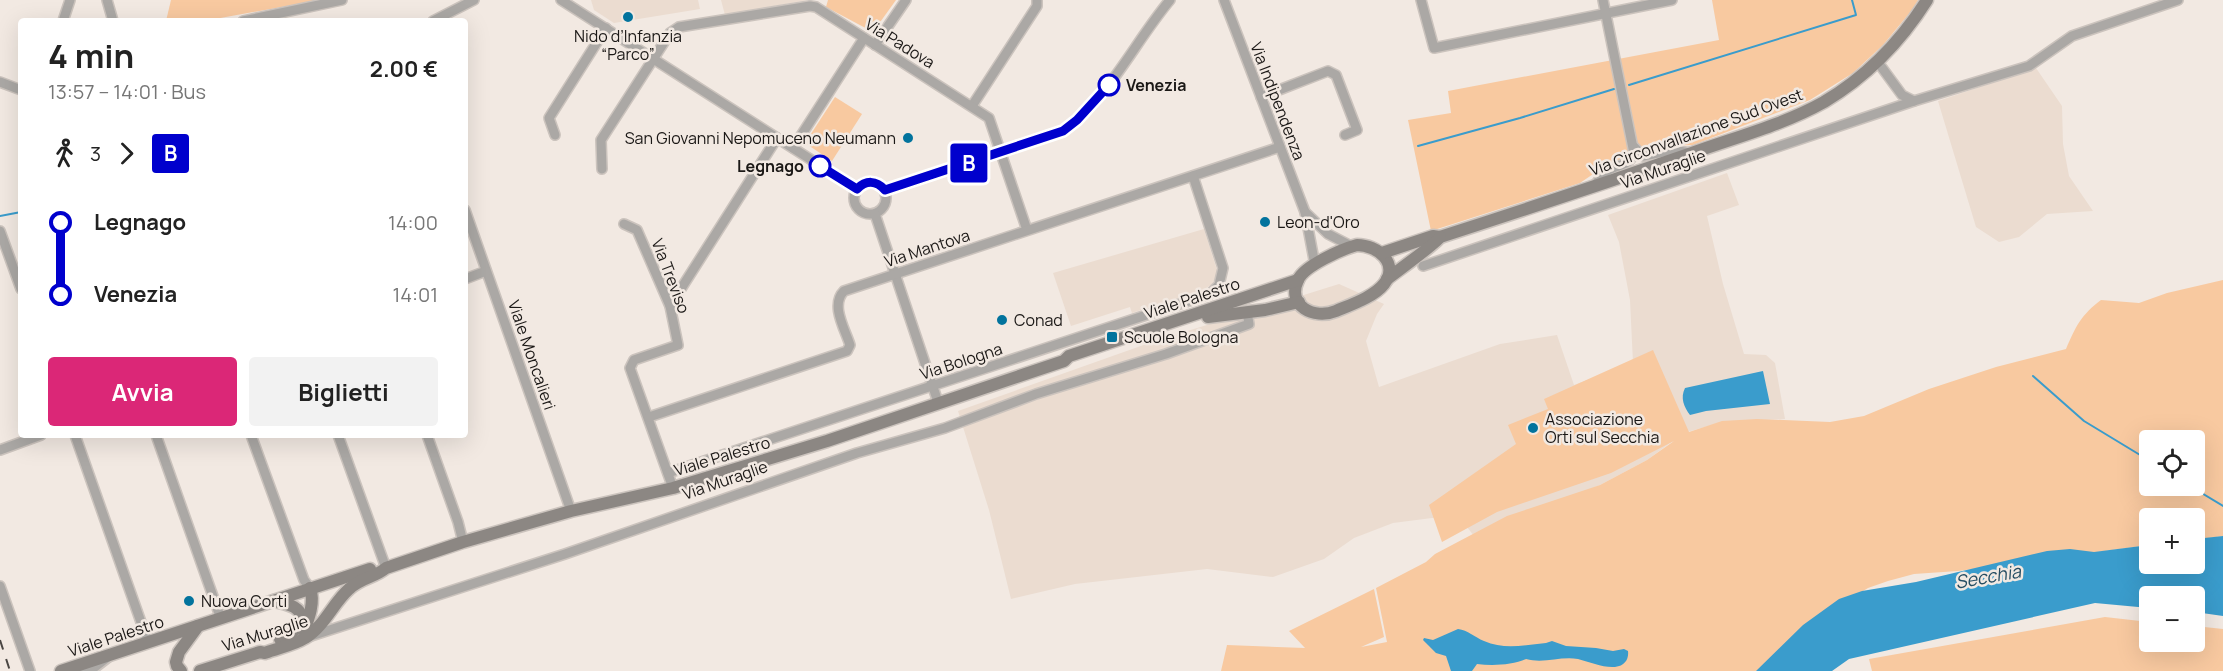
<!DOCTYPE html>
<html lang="it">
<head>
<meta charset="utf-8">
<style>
	:root { --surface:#fff; --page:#f2f2f2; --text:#222; --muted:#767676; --accent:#db2777 }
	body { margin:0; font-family:Manrope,sans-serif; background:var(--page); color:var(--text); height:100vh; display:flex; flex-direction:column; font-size:22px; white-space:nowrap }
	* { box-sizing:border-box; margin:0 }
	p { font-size:20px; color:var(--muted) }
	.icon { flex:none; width:33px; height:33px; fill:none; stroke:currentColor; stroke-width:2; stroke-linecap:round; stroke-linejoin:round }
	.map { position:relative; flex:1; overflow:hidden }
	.sheet { position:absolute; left:18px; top:18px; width:450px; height:420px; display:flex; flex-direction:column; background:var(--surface); border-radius:6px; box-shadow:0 6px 24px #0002 }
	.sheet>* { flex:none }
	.badge { padding:0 12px; border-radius:4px; font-size:21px; line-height:39px }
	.fabs { position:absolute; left:2139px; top:430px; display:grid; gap:12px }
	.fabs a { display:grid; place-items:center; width:66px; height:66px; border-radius:6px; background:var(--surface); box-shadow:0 6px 24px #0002; font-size:30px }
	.map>.badge { position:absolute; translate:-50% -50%; box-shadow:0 0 0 3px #fff }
	.legs { display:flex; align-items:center; gap:9px; height:66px; padding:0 30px; font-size:20px }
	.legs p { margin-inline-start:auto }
	.headline { display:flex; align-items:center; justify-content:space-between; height:102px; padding:0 30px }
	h1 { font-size:33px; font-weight:700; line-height:45px }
	.action { display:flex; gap:12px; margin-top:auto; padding:12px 30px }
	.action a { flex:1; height:69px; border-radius:6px; background:var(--accent); color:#fff; font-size:24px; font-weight:700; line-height:69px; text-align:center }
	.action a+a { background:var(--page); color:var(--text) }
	ul { padding:0 30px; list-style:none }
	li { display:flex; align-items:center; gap:21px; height:72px; font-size:22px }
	li i { display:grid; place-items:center; width:9px; height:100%; margin:0 8px; background:currentColor }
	li i::after { content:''; width:15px; height:15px; margin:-8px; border:4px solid; border-radius:50%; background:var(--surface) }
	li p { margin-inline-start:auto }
	li:first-child i { background:linear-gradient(#0000 50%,currentColor 0) }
	li:last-child i { background:linear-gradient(currentColor 50%,#0000 0) }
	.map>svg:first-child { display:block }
	.built { fill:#ebdcd0 }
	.green { fill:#f8c9a0; fill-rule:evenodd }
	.water { fill:#3a9ccc }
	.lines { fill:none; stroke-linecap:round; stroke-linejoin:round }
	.stream { stroke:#3a9ccc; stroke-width:2 }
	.minor-casing { stroke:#cbc3bd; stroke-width:12 }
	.tertiary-casing { stroke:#cbc3bd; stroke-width:14 }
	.secondary-casing { stroke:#cbc3bd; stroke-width:15 }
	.minor { stroke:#aba8a5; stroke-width:9 }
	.tertiary { stroke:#aba8a5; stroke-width:10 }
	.secondary { stroke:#8c8783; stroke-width:12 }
	.rail { stroke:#4a4643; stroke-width:2; stroke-dasharray:10 10; stroke-linecap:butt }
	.line-1-casing { stroke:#fff; stroke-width:14 }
	.line-1 { stroke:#0000cd; stroke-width:9 }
	.poi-dot { fill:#02739d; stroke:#f2e9e2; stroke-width:2 }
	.stop-1-dot { fill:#fff; stroke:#0000cd; stroke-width:3 }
	.labels { text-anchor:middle; stroke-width:5; stroke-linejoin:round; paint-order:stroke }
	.poi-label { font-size:16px; fill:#1b1816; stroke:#f2e9e2; text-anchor:start }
	.street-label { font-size:16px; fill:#1b1816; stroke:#f2e9e2 }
	.stop-label { font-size:16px; font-weight:bold; fill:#1b1816; stroke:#f2e9e2; text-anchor:start }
	.water-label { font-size:18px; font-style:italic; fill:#254d62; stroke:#f2e9e2 }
</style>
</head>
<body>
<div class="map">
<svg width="2223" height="671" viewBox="0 0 2223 671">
	<rect width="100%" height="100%" fill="#f2e9e2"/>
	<g class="built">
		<polygon points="591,0 698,0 700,9 614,23 594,10"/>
		<polygon points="721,0 808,0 725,15"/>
		<polygon points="2036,68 2062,106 2063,144 2069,176 2093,211 2047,214 2019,237 1999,242 1976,227 1938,101"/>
		<polygon points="1727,173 1739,205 1707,216 1723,284 1744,354 1766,355 1775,363 1785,419 1722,422 1684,433 1647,460 1600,485 1474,536 1460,518 1432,518 1393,523 1354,538 1324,559 1273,577 1207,569 1075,584 1011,599 989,510 958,411 1152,342 1339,284 1384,304 1377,314 1366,341 1379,387 1500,344 1557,335 1574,385 1633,363 1630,300 1619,242 1608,215"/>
		<polygon points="1204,229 1217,270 1217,276 1212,284 1205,289 1132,313 1130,307 1071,326 1053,273"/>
	</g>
	<g class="green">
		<polygon points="171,0 320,0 204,21 166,21"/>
		<polygon points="828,0 896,0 873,32 826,7"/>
		<polygon points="1712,0 1918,0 1912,10 1883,45 1853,73 1810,100 1693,145 1665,146 1647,152 1640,149 1621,162 1602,168 1580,183 1431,231 1408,120 1451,113 1448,91 1719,40"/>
		<polygon points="835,97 862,114 832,161 805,143"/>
		<path d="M2223,280V536L2195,540L2194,519H2150L2149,545L1958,571L1914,574L1888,581L1868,588L1840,605L1758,671H1221L1227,645L1305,648L1289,631L1374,589L1384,637L1361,647L1387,642L1376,588L1426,562L1435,554L1507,516L1600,485L1647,460L1674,441L1611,473L1497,512L1442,542L1429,505L1516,444L1508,425L1548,409L1544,399L1653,350L1689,432L1722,421L1757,419L1830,422L1864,416L1929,389L1996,367L2066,349C2076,326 2081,315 2101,300L2139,303L2167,293ZM2150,441H2194V486H2150Z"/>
		<polygon points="2105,617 2149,622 2150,642 2194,642 2195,626 2223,629 2223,671 1872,671 1869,659"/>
	</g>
	<g class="water">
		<path d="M1763,371L1770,404L1706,411L1690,415C1684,407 1680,398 1685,388Z"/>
		<polygon points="2223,536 2223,616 2195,612 2194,597 2150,597 2149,608 2095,603 1849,659 1832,671 1756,671 1803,625 1839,599 1862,591 1916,582 2047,551 2070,549 2094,552 2149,545 2150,564 2194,564 2195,539"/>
		<path d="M1458,629C1468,630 1474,637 1484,641C1504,650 1525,645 1546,643L1552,641L1566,646L1596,648L1613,651L1624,649L1628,651C1629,659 1625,666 1615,667C1603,668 1590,662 1578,659C1560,656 1544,664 1526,659C1512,665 1493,666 1477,664L1472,671H1451L1446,656L1436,653L1423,640L1424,638L1433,640Z"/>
	</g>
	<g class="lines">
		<g class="stream">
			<polyline points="1629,85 1856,15 1852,0"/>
			<polyline points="1418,146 1520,118 1614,89"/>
			<polyline points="0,216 21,212"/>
			<polyline points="2033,376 2084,421 2150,461"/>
			<polyline points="2190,486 2223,506"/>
		</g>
		<defs>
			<g id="minor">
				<polyline points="107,0 113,21"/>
				<polyline points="561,0 857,189"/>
				<polyline points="1224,0 1305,212 1315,265"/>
				<polyline points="1421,0 1434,48 1672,0"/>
				<polyline points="63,21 70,0"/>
				<polyline points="243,21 342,0"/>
				<polyline points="433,21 474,0"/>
				<polyline points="875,45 906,0"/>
				<polyline points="1877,61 1902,95 1914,101"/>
				<polyline points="0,82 21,90"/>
				<polyline points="1261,97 1328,71 1336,75 1357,130 1345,135"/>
				<polyline points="972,106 1037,6 1037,0"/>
				<polyline points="555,135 549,118 606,28"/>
				<polyline points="1634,147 1643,156 1673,150 1690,153"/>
				<polyline points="793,148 864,38"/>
				<polyline points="602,169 601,140 670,33 679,27 810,6 816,7 989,118 1027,230"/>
				<circle cx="870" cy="198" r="16"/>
				<path d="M1594,186C1598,182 1602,175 1607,171C1617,164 1629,167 1634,153L1603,0"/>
				<path d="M885,190L1063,131C1109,98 1134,43 1170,0"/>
				<polyline points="465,210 571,511"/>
				<polyline points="1305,212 1328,234 1351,246"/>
				<polyline points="875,214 938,402"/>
				<polyline points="624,224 637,230 670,306 678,345 634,360 630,368 673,488"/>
				<polyline points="0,231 21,289"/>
				<polyline points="1423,266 1914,101 2029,66 2072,36 2178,0"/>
				<polyline points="465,279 486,271"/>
				<polyline points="670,306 777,138"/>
				<path d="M649,417L847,351L850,345C845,329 830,305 844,291L1280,147"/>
				<polyline points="75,435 148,642"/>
				<polyline points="156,435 221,619"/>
				<polyline points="251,435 304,580 310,588"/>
				<polyline points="338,435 386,568"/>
				<polyline points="427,435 458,522 463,542"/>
				<polyline points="0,450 41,435"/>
				<polyline points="668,473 1210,294 1219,285 1223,268 1193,176"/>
				<polyline points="0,586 30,671"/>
				<polyline points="311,636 565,554 857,453 945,428 1036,394 1166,354 1249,324 1247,312"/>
			</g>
			<polyline id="tertiary" points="84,671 94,667 107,657"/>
			<g id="secondary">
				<path d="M1357,245C1377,245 1400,263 1384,284C1374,297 1350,305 1336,311C1314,320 1286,306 1298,280C1304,266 1342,249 1357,245Z"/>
				<path d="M1382,253L1433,236L1440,237C1524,210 1608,182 1692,153C1736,137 1783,125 1824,102C1866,77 1901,41 1927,0"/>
				<path d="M1387,279C1396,272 1438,242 1440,237"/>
				<polyline points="1208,317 1265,310 1299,302"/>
				<path d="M274,601C280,602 288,604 294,607C312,618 293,635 280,639"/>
				<path d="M304,631C309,618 315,602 310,588"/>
				<polyline points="61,671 370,569"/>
				<polyline points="181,671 177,666 176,662 179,652 198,626"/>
				<path d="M200,671L260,652L265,653C278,648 294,645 305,638C324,627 333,603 349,589C362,577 374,578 386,568L463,542L571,511L673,488L827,441L1064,361L1069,356L1298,280"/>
			</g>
		</defs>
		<use href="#minor" class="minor-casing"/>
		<use href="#tertiary" class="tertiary-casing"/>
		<use href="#secondary" class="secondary-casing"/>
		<use href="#minor" class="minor"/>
		<use href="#tertiary" class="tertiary"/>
		<use href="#secondary" class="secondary"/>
		<polyline class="rail" points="0,640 10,671"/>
	</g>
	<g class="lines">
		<defs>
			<path id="line-1" d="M820,166L857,189C866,180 876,180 885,190L1063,131L1077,120L1109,85"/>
		</defs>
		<use href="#line-1" class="line-1-casing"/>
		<use href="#line-1" class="line-1"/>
	</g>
	<g class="poi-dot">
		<circle cx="628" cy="17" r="6"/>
		<circle cx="908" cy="138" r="6"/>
		<circle cx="1265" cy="222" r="6"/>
		<circle cx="1002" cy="320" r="6"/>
		<rect x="1106" y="331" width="12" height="12" rx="3"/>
		<circle cx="1533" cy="428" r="6"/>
		<circle cx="189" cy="601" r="6"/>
	</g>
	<g class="stop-1-dot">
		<circle cx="1109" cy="85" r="10"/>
		<circle cx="820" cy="166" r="10"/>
	</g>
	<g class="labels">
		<g class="poi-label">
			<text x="628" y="42" text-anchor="middle">Nido d’Infanzia<tspan x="628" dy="18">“Parco”</tspan></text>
			<text x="896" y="144" text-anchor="end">San Giovanni Nepomuceno Neumann</text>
			<text x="1277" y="228">Leon-d'Oro</text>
			<text x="1014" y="326">Conad</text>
			<text x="1124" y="343">Scuole Bologna</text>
			<text x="1545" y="425">Associazione<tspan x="1545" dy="18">Orti sul Secchia</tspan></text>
			<text x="201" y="607">Nuova Corti</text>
		</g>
		<g class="street-label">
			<text transform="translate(900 43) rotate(32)" y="6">Via Padova</text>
			<text transform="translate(1278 101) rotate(69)" y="6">Via Indipendenza</text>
			<text transform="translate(1696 132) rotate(-20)" y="6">Via Circonvallazione Sud Ovest</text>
			<text transform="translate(1663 169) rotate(-19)" y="6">Via Muraglie</text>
			<text transform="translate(927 248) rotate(-18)" y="6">Via Mantova</text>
			<text transform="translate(671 276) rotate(69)" y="6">Via Treviso</text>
			<text transform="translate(1192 298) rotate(-18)" y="6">Viale Palestro</text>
			<text transform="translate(532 355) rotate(71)" y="6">Viale Moncalieri</text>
			<text transform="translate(961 361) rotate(-18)" y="6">Via Bologna</text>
			<text transform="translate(722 456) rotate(-17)" y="6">Viale Palestro</text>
			<text transform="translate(725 480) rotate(-19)" y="6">Via Muraglie</text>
			<text transform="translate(265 633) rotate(-17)" y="6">Via Muraglie</text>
			<text transform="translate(116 636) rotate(-18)" y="6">Viale Palestro</text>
		</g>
		<g class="stop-label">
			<text x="1126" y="91">Venezia</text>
			<text x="804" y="172" text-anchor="end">Legnago</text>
		</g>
		<g class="water-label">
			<text transform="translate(1988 577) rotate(-10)" y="6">Secchia</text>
		</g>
	</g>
</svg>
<div class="fabs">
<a><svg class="icon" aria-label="locate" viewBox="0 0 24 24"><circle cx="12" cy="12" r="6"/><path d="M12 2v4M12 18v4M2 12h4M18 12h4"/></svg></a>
<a>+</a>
<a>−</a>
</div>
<b class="badge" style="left:969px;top:163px;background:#0000cd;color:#fff">B</b>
<section class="sheet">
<div class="headline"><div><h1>4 min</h1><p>13:57 – 14:01 · Bus</p></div><b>2.00 €</b></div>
<div class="legs"><svg class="icon" aria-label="walk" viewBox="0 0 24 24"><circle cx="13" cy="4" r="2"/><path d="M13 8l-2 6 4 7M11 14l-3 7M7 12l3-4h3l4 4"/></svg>3<svg class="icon" aria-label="forward" viewBox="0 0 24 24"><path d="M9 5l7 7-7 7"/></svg><b class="badge" style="background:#0000cd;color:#fff">B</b></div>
<ul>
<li><i style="color:#0000cd"></i><b>Legnago</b><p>14:00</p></li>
<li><i style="color:#0000cd"></i><b>Venezia</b><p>14:01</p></li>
</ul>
<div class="action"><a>Avvia</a><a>Biglietti</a></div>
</section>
</div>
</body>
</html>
